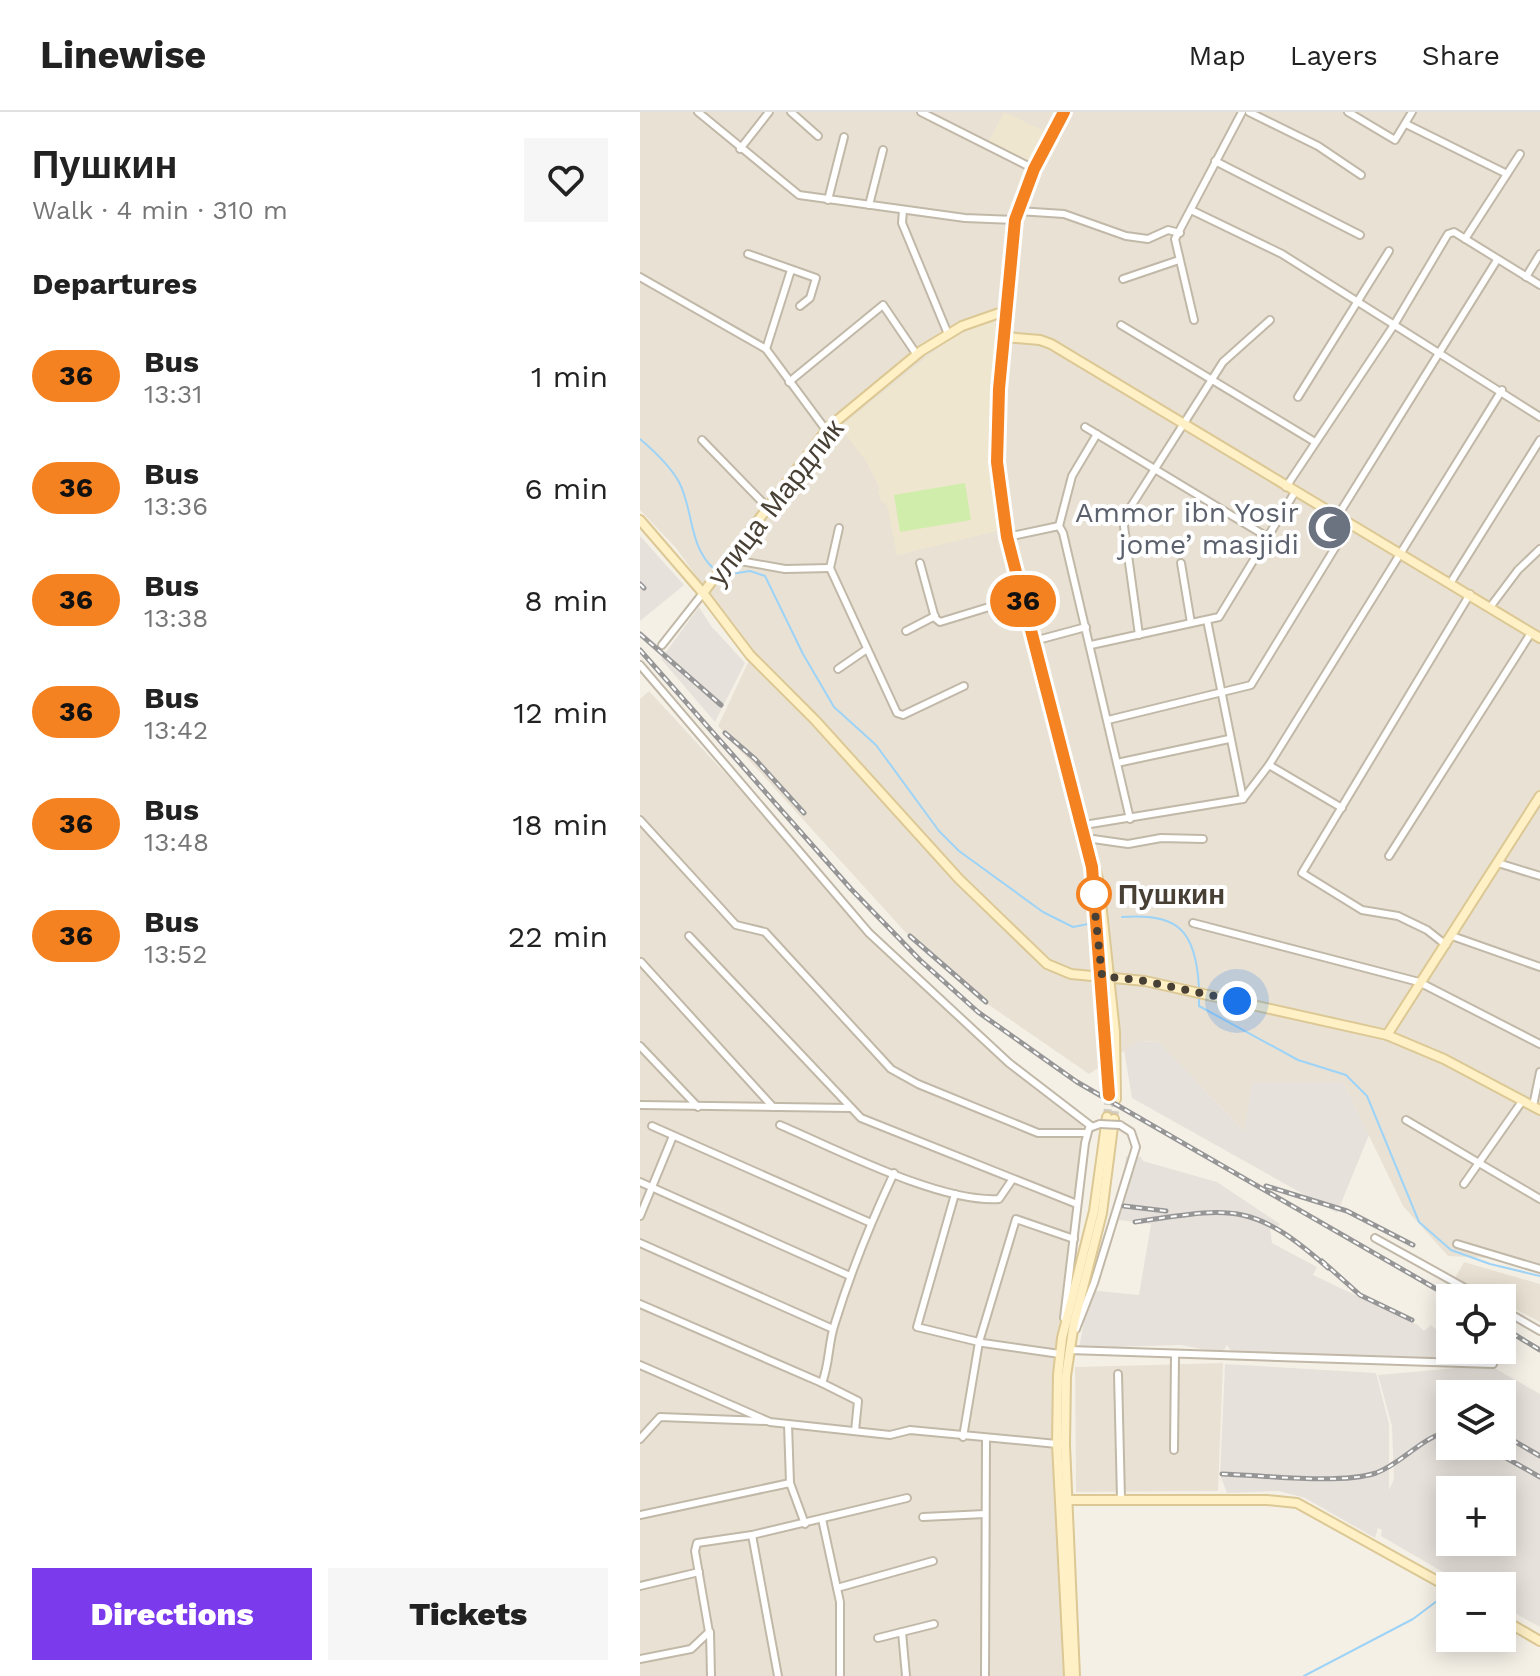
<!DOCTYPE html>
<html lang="en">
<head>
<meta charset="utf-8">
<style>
	:root { --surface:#fff; --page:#f6f6f6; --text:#222; --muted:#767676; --line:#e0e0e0; --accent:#7c3aed }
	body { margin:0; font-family:"Work Sans",sans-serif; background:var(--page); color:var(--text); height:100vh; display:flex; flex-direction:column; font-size:30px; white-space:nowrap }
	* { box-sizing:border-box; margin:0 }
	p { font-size:26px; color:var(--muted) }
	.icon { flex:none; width:44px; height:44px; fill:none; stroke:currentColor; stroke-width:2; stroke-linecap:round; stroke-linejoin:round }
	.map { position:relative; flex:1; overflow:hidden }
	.details { display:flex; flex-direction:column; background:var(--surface); width:640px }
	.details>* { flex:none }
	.badge { padding:0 16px; border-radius:26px; font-size:28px; line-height:52px }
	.fabs { position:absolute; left:796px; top:1172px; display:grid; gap:16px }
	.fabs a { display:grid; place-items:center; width:80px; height:80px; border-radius:0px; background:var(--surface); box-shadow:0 4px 20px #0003; font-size:40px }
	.you { position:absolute; width:40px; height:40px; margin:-20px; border:6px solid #fff; border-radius:50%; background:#1a73e8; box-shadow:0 0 0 12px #1a73e833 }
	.map>.badge { position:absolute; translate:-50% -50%; box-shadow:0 0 0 4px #fff }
	h2 { padding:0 32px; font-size:30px; line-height:72px }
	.round { display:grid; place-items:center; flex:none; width:84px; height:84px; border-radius:0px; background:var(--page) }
	.headline { display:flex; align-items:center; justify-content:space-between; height:136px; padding:0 32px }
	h1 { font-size:38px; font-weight:800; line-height:60px }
	.cta { display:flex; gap:16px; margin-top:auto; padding:16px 32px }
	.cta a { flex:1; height:92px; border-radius:0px; background:var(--accent); color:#fff; font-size:32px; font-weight:800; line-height:92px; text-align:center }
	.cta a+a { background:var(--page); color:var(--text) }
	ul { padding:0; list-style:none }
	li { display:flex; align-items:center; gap:24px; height:112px; padding:0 32px }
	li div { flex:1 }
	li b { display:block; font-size:30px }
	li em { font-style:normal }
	li .badge { min-width:88px; font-weight:700; text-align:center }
	header { display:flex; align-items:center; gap:48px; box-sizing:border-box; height:112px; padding:0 40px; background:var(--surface); border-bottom:2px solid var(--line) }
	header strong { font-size:38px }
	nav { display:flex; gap:44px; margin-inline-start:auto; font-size:28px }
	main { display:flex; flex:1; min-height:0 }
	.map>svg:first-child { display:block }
	.residential { fill:#e9e2d4 }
	.industrial { fill:#e7e1db; fill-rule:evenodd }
	.education { fill:#efe6cf }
	.green { fill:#d0edab }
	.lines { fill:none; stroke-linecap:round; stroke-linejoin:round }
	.stream { stroke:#9dd3f7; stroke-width:2 }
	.secondary-tunnel { stroke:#d2cdc3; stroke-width:8; stroke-dasharray:8 4; stroke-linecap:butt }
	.street-casing { stroke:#c1b8a8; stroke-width:10 }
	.secondary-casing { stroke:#dcc894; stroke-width:12 }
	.street { stroke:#fff; stroke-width:6 }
	.secondary { stroke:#fff0c6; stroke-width:8 }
	.rail-casing { stroke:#969696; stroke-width:5 }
	.rail { stroke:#fff; stroke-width:2; stroke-dasharray:6; stroke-linecap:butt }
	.street-bridge-casing { stroke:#c1b8a8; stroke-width:10; stroke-linecap:butt }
	.street-bridge { stroke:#fff; stroke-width:6 }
	.line-casing { stroke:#fff; stroke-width:18 }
	.line { stroke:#f58220; stroke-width:12 }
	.walk { stroke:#484035; stroke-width:8; stroke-dasharray:0 14.4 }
	.stop-dot { fill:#fff; stroke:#f58220; stroke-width:4 }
	.labels { text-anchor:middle; stroke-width:8; stroke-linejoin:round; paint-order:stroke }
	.street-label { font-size:28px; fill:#484035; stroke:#fff }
	.worship-label { font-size:28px; fill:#5b616d; stroke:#fff; text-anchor:end }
	.stop-label { font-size:28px; font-weight:bold; fill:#484035; stroke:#fff; text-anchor:start }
</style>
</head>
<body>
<header>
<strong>Linewise</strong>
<nav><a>Map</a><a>Layers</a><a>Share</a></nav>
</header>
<main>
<section class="details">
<div class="headline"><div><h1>Пушкин</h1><p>Walk · 4 min · 310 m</p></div><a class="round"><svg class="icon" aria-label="heart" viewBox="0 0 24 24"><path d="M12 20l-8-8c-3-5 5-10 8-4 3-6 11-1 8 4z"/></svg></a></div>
<h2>Departures</h2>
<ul>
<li><span class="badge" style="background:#f58220;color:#111">36</span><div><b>Bus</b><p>13:31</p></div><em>1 min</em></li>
<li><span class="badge" style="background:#f58220;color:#111">36</span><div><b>Bus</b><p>13:36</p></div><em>6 min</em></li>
<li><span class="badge" style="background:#f58220;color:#111">36</span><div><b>Bus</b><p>13:38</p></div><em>8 min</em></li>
<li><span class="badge" style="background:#f58220;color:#111">36</span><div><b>Bus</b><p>13:42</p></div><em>12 min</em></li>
<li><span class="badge" style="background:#f58220;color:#111">36</span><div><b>Bus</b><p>13:48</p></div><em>18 min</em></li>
<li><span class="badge" style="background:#f58220;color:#111">36</span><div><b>Bus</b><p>13:52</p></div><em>22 min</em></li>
</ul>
<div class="cta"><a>Directions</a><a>Tickets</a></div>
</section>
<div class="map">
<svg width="900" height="1564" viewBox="0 0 900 1564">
	<rect width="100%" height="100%" fill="#f5f0e6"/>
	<g class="residential">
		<polygon points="0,0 900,0 900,1156 848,1146 808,1144 763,1094 703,970 605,1020 519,930 499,929 449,962 333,882 277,833 78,614 112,542 36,436 0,398"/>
		<polygon points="9,579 256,846 443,1011 415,1252 414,1376 424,1564 0,1564 0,587"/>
		<polygon points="824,1150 900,1172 900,1210 862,1190 862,1186 853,1186 815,1166"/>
		<polygon points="583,1251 578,1379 436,1380 435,1255"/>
	</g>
	<g class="industrial">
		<polygon points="0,424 44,473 0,509"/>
		<polygon points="59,495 71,514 105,551 75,610 21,547"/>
		<polygon points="499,929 519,930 604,1019 612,970 703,970 729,1023 697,1101 492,986 484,938"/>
		<polygon points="486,1044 501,1045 503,1049 577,1070 640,1112 636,1118 630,1116 632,1131 677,1155 673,1163 778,1213 784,1219 791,1213 810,1230 810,1238 820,1239 821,1248 594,1243 587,1233 582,1241 541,1233 439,1236 450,1178 499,1183 511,1112 479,1108"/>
		<path d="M585,1252L736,1261L749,1312V1378L754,1367L752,1314L738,1263L849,1253L900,1282V1515L862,1494V1474H827L741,1424L742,1418L738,1416L735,1426L665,1386L639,1379L587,1381L580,1363ZM810,1282H862V1334H810ZM810,1378H862V1430H810Z"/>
	</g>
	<g class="education">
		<polygon points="364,0 404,19 388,51 349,29"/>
		<polygon points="358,204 350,333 357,419 257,443 247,393 241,389 238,379 240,377 226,349 200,315 308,228"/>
	</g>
	<polygon class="green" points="325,371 331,408 260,420 254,383"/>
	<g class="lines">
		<g class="stream">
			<path d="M0,327C13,338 30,354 39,370C54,399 48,433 74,457"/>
			<polyline points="85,463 110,459 125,464 163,542 194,595 236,633 299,719 319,739 403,800 433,815 448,812"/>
			<path d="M482,805C538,801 556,818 559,876"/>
			<polyline points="559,883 559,894 658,948 706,963 727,984 779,1110 811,1138 850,1152 900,1164"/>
			<polyline points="664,1564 773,1507 797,1489"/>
		</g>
		<g class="secondary-tunnel">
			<polyline points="467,1005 469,983"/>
			<polyline points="474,1007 476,987"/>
		</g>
		<defs>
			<g id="street">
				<polyline points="58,0 159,83 325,106 375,108"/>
				<polyline points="151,0 178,24"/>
				<polyline points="281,0 394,57"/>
				<polyline points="609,0 678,34 721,63"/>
				<polyline points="708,0 755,28 772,0"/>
				<polyline points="766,12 867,62"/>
				<polyline points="100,37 129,0"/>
				<polyline points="575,49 720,123"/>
				<polyline points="188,88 204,25"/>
				<polyline points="229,93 243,38"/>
				<polyline points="263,98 262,111 308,222"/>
				<polyline points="551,98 642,142 900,305"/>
				<polyline points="378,99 424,102 486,124 508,127 528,118 540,121"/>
				<polyline points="825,127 880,42"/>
				<polyline points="108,142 176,166 170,186 160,194"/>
				<polyline points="0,165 126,237 186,318"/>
				<polyline points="886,165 900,142"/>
				<polyline points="483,167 539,148"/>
				<polyline points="554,208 535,127 602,0"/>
				<polyline points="481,213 675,330"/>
				<polyline points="126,237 151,158"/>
				<polyline points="149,270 243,193 277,243"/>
				<polyline points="658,285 749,139"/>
				<polyline points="445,315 629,426"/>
				<polyline points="62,328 128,396"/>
				<polyline points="646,375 754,213 808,122 814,120 900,173"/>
				<polyline points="697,405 857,148"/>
				<polyline points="419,414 432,364 457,322"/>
				<polyline points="199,416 190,456 257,601 263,603 324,574"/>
				<polyline points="367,425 419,414 423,421 490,707"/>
				<polyline points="89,447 145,457 190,456"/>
				<polyline points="280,451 295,506 300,510 382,485"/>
				<polyline points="541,451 551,511"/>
				<polyline points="811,470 900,328"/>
				<polyline points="851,494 878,458 900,437"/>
				<polyline points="567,508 603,687"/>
				<polyline points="266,519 295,504"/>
				<polyline points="499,523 483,407 583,250 630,208"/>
				<polyline points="394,529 446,515"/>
				<polyline points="22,533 63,481"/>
				<polyline points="451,533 579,505 655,380"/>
				<polyline points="0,553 229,821 369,951 451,1014"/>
				<polyline points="198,557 227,537"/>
				<polyline points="468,608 611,573 709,413"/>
				<polyline points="477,651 589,627"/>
				<polyline points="629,653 702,696"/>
				<polyline points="0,708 96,813 125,820 251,957 278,972 398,1021 447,1021"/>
				<polyline points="444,713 603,687 629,653 862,278"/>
				<polyline points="446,726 488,732 521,726 563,727"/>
				<polyline points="749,744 891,521"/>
				<polyline points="858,751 900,764"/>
				<polyline points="553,811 779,870 900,932"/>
				<polyline points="49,824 221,1006 437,1092"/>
				<polyline points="812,824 900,855"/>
				<polyline points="806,833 787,818 758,804 722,798 662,761 830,482"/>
				<polyline points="1,850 133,995"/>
				<polyline points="0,934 58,995"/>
				<polyline points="0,993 210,996"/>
				<polyline points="893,994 900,960"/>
				<polyline points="766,1008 900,1087"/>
				<path d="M140,1013C196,1037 300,1091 359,1087L372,1068"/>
				<polyline points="12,1014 231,1111"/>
				<polyline points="0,1070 210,1164"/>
				<polyline points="824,1072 883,988"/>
				<polyline points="315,1082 277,1215 343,1231 420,1242"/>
				<polyline points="0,1104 33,1024"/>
				<polyline points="735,1126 843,1186"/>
				<polyline points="0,1131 193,1217"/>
				<polyline points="817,1132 900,1157"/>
				<polyline points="0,1192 182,1271"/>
				<polyline points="862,1197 900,1219"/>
				<polyline points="424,1206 445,1031 449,1016 460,1012"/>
				<polyline points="436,1217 454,1171 496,1035 491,1020 480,1013"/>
				<polyline points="429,1238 853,1252"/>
				<polyline points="0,1253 130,1310 250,1323 270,1318 417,1332"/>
				<polyline points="478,1262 481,1387"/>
				<polyline points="148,1312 150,1371 165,1412"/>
				<path d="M215,1319L218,1289L182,1271C190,1250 188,1231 195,1211C211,1159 231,1110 254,1061"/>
				<polyline points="323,1325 339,1230 376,1107 434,1127"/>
				<polyline points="0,1327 20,1305 127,1309"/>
				<polyline points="534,1338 535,1244"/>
				<polyline points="0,1403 150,1371"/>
				<polyline points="283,1405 345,1402"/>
				<polyline points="182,1407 200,1490 200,1564"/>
				<polyline points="112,1423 138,1564"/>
				<polyline points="0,1474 59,1460"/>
				<polyline points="197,1476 293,1449"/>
				<polyline points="70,1520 71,1564"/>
				<polyline points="262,1520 266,1564"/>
				<polyline points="238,1526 294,1512"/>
				<polyline points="0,1547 51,1537 69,1520 55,1439 57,1431 112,1423 267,1386"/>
				<polyline points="345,1564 346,1328"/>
			</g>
			<g id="secondary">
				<polyline points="424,0 394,57 375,108 358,291 357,350 367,425 459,771 475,920 476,987"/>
				<polyline points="365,225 400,228 411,232 900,526"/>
				<polyline points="0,408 63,481 110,543 175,608 319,767 407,852 431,862 505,869 747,923 804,947 900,998"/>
				<polyline points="63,481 189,315 281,239 322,214 368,198"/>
				<polyline points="452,759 469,983"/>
				<polyline points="747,923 900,684"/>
				<polyline points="425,1388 627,1388 657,1391 810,1476"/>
				<polyline points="862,1507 900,1529"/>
				<polyline points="429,1564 417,1332 418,1263 422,1226 454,1099 467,1005"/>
				<polyline points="435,1564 425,1333 426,1264 434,1211 462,1101 474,1007"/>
			</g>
		</defs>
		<use href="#street" class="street-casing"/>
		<use href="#secondary" class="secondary-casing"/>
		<use href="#street" class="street"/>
		<use href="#secondary" class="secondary"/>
		<defs>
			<g id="rail">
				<polyline points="0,472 4,476"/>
				<polyline points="0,522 81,593"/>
				<polyline points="0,538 211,777 280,848 338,900 437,970 812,1186"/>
				<polyline points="85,621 115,647 164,701"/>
				<polyline points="270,824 346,890"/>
				<polyline points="626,1074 707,1099 773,1133"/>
				<polyline points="484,1094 526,1099"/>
				<path d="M495,1110C591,1096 611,1088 688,1156"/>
				<polyline points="682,1149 720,1183 772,1208"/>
				<polyline points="862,1215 900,1238"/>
				<polyline points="862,1322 900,1344"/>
				<polyline points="845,1334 900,1365"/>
				<path d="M582,1362C623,1363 699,1373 736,1361C763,1351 781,1325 810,1319"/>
			</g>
		</defs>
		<use href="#rail" class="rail-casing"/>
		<use href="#rail" class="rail"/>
		<defs>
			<polyline id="street-bridge" points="460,1012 480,1013"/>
		</defs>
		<use href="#street-bridge" class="street-bridge-casing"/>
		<use href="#street-bridge" class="street-bridge"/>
	</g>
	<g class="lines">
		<defs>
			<polyline id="line" points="424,0 394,57 375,108 359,277 357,350 367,425 452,755 469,983"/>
		</defs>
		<use href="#line" class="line-casing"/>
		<use href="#line" class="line"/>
		<polyline class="walk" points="454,782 452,772 462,864 505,869 597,889"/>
	</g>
	<defs>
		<symbol id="mosque-disc" viewBox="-11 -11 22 22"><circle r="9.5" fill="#6b7280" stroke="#fff"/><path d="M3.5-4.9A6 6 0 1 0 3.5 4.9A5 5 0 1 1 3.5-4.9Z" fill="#fff"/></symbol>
	</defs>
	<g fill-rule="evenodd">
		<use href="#mosque-disc" x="664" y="390" width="51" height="51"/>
	</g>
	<circle class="stop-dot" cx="454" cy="782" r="16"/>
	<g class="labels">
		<g class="street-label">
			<text transform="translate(135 390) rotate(-52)" y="10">улица Мардлик</text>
		</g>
		<g class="worship-label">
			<text x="659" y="410">Ammor ibn Yosir<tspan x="659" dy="32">jome’ masjidi</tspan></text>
		</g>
		<g class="stop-label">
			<text x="478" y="792">Пушкин</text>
		</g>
	</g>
</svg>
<div class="fabs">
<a><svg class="icon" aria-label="locate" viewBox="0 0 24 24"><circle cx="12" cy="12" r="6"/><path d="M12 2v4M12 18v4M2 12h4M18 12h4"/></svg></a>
<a><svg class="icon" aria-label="layers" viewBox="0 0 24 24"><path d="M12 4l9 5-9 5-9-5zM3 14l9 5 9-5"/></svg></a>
<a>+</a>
<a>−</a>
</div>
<div class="you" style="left:597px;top:889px"></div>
<b class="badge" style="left:383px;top:489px;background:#f58220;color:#111">36</b>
</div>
</main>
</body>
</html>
